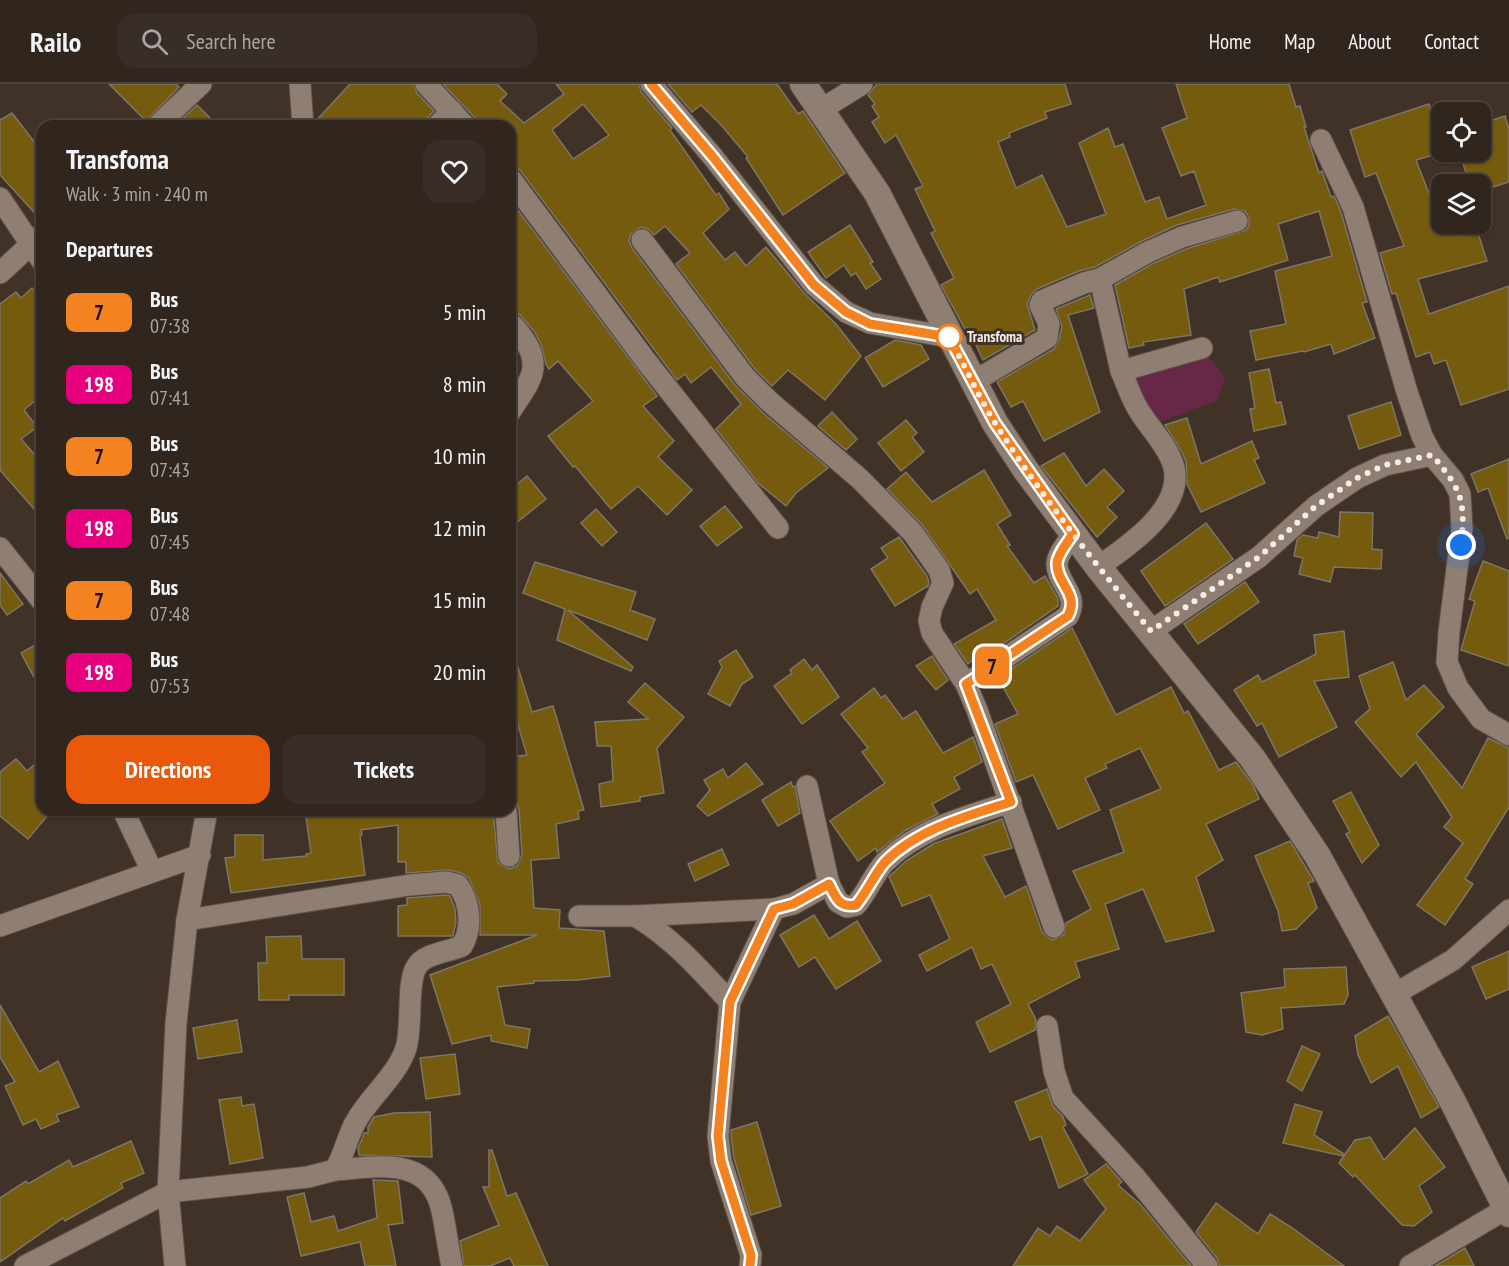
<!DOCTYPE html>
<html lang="en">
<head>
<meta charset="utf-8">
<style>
	:root { --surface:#31261e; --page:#392e27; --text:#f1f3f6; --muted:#a8a5a4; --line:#4c433c; --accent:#ea580c }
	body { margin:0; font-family:"PT Sans Narrow",sans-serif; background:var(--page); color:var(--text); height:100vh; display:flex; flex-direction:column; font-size:22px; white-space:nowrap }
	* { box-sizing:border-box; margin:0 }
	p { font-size:20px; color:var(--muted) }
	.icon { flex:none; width:33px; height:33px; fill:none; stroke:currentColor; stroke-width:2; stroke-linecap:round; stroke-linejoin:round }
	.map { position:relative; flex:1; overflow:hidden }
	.drawer { position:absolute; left:36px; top:36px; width:480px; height:696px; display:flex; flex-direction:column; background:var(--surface); border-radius:18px; box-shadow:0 2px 4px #0004,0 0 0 2px var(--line) }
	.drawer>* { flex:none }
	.badge { padding:0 12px; border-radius:9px; font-size:21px; line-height:39px }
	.buttons { position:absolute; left:1431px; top:18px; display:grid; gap:12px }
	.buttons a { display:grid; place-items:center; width:60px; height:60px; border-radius:12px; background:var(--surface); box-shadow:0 2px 4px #0004,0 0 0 2px var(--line); font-size:30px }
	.you { position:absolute; width:30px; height:30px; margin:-15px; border:4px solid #fff; border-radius:50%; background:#1a73e8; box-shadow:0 0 0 9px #1a73e833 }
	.map>.badge { position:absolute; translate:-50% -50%; box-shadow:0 0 0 3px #fff }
	h2 { padding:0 30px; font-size:22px; line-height:54px }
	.round { display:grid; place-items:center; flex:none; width:63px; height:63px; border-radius:18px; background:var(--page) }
	.overview { display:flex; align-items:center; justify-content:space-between; height:102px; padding:0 30px }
	h1 { font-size:28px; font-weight:700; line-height:45px }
	.primary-button { display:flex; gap:12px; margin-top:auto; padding:12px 30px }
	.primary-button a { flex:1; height:69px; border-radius:18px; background:var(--accent); color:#fff; font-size:24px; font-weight:700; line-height:69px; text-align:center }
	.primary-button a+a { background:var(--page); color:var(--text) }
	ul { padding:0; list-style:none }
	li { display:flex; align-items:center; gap:18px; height:72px; padding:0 30px }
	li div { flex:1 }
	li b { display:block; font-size:22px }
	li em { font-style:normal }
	li .badge { min-width:66px; font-weight:700; text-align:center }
	header { display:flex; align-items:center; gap:36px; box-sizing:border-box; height:84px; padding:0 30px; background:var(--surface); border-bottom:2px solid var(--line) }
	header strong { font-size:28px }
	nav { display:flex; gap:33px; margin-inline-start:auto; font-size:21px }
	.search { width:420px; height:54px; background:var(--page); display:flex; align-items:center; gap:15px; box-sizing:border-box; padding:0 21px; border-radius:18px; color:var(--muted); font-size:22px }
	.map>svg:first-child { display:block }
	.green { fill:#662846 }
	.building { fill:#745b0e; stroke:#7d7665; stroke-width:1.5; fill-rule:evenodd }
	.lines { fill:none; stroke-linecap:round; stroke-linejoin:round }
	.minor-casing { stroke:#5d5148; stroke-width:23 }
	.tertiary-casing { stroke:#5d5148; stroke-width:28 }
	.minor { stroke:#8f7e72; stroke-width:21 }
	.tertiary { stroke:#8f7e72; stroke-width:26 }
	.line-casing { stroke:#fff; stroke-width:14 }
	.line { stroke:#f58220; stroke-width:9 }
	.walk { stroke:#f6ede6; stroke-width:6; stroke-dasharray:0 10.8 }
	.stop-dot { fill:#fff; stroke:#f58220; stroke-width:3 }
	.labels { text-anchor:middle; stroke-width:6; stroke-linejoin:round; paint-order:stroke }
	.stop-label { font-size:15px; font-weight:bold; fill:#f6ede6; stroke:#413228; text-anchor:start }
</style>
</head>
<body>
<header>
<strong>Railo</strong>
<div class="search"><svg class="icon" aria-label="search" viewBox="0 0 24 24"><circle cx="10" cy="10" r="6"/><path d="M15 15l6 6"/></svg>Search here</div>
<nav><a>Home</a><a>Map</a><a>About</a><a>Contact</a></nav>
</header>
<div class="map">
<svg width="1509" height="1182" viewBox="0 0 1509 1182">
	<rect width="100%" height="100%" fill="#413228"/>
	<polygon class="green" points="1204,267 1225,293 1217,317 1151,341 1116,284"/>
	<g class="building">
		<polygon points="109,0 176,0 179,3 146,37"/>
		<polygon points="350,0 414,0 417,9 434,27 428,33 425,42 316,42 315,38"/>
		<path d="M443,0H497L507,10L500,17L524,39L564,10L556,0H639L641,8L672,44L670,46L716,111L719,109L729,125L703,149L725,176L735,168L746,182L766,163L804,209L836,240L861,272L825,316L788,286L772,302L755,285L676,180L690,169L665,142L654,151L648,145L641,143L631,150L629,157L632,164L735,301L762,328L828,384L796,409L786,422L758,399L716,345L741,320L711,283L691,299L685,290L677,296L520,86L510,81V42H477L474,33ZM583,20L609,51L573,75L552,46Z"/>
		<polygon points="668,0 777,0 798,30 803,27 845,89 783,131 746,74 748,73 722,42 701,21 692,28"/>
		<polygon points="877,0 1065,0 1071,20 1045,28 1047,34 1009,49 1010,53 998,58 1016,104 1042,91 1067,143 1106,130 1079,59 1108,44 1115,63 1123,60 1145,118 1159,113 1167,135 1206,121 1194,87 1181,92 1162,44 1187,34 1176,0 1289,0 1296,23 1300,22 1306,43 1304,43 1319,89 1322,87 1331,113 1334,112 1341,128 1367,218 1362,219 1375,254 1334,270 1331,260 1304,268 1303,267 1256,276 1250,247 1286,240 1275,187 1332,172 1319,127 1278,140 1288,176 1220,198 1218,193 1184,205 1191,251 1143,258 1144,261 1129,264 1115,201 1154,179 1186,165 1246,146 1249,141 1249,133 1245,127 1234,125 1177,141 1142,157 1095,183 1079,187 1037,205 1031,211 1027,220 1035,246 983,276 968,244 965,245 941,201 954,194 931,149 935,147 915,105 923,102 896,51 885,59 872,38 879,33 872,22 875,20 868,11"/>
		<polygon points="1429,20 1443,68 1416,76 1445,151 1458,149 1458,152 1477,146 1487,177 1418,195 1429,230 1509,202 1509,305 1461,321 1446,276 1434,280 1430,268 1416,273 1396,209 1392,210 1380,169 1404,162 1376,89 1365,93 1350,46"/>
		<polygon points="197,21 218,42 175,42"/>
		<polygon points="12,29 42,68 42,137 0,91 0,36"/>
		<polygon points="1505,32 1509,45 1509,98 1480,107 1480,100 1470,100 1459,68 1480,68 1480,40"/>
		<polygon points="514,121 657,312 643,322 674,357 658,373 692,406 667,431 638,402 611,425 575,382 573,383 548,352 593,317 558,277 549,285 546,280 541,260 534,247 520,231 510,227 510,124"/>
		<polygon points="850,141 873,178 870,179 881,195 866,205 856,189 851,192 844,181 826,194 808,168"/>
		<polygon points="32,204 42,216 42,311 24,326 37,343 21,355 42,379 42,434 0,386 0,220 16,208 21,214"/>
		<polygon points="1090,211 1094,224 1068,231 1100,328 1044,357 1023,317 1011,323 997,298 1054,265 1059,256 1062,242 1056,225"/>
		<polygon points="895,256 921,261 929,275 883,303 865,274"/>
		<polygon points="1269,285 1276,319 1281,318 1286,340 1254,347 1250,325 1255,324 1249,289"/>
		<polygon points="1391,318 1401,351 1359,365 1348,332"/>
		<polygon points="832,328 857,355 846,366 818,342"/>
		<polygon points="1187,334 1201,380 1252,357 1259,374 1254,376 1265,399 1201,428 1187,400 1186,378 1182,368 1165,341"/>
		<polygon points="906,336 917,349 912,353 924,368 901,387 878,359"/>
		<polygon points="1064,369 1086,402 1104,385 1124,407 1107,423 1117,433 1097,453 1041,382"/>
		<polygon points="1509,375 1509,454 1507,455 1488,404 1478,408 1471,390"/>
		<polygon points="984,386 1011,431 997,440 1010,461 1007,462 1034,499 1045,492 1058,515 1058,522 975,579 973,576 968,580 954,560 996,536 977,505 970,510 923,442 887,405 906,388 932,418"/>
		<polygon points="527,392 546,415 510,444 510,406"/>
		<polygon points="725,422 742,443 717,462 700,442"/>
		<polygon points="596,425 617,448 602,462 581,439"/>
		<polygon points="1340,428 1373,429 1372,465 1382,466 1381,485 1334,483 1330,498 1299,490 1303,474 1294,472 1297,456 1303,451 1318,454 1319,448 1339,453"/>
		<polygon points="1206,439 1233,475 1165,522 1141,487"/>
		<polygon points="899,453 927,492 929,498 928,502 895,522 871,485 888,474 881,464"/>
		<polygon points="1483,477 1509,487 1509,582 1461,566 1475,517 1469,515"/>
		<polygon points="535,478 636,508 630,526 655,535 647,556 568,526 633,583 631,587 557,556 565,525 523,509"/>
		<polygon points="0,489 23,520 7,531 0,521"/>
		<polygon points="1245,498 1259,518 1198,560 1184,540"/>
		<polygon points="1072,544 1116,631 1171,603 1184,629 1188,627 1219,686 1236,678 1253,701 1259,715 1206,740 1223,776 1196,793 1214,847 1166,858 1143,805 1105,820 1119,865 1075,878 1080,893 1028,920 1036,936 1035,946 990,968 976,938 1011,920 992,880 981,885 972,863 927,887 919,871 950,855 930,811 902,822 889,793 906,777 933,760 1002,735 1012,764 983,772 1005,813 1026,802 1042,848 1052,856 1064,851 1066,839 1091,825 1073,787 1124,768 1110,726 1161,705 1140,664 1105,680 1107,684 1085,694 1100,726 1058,745 1033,691 1016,698 995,640 1018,630 998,594"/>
		<polygon points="1344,547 1349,593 1314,597 1337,643 1279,673 1262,639 1257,642 1234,606 1258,591 1262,598 1316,570 1314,551"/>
		<polygon points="42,557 42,608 21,569"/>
		<polygon points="736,566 753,593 742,600 730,622 708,610 722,583 719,577"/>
		<polygon points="510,571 514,571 532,628 553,622 584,726 578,727 579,735 556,740 559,774 531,776 534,824 560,826 559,844 604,847 610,892 578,896 534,897 534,899 497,903 505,941 530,945 527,964 491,957 491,951 452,960 430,891 537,851 480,851 480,821 469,794 461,789 449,786 406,789 406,778 398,778 398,741 361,746 362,751 360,752 365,791 231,809 225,774 235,773 235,751 263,751 263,776 306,772 306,770 311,769 305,726 493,726 498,779 509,785 517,782 522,771 519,725 516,718 510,714 510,673 527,671 514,628 510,630"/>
		<polygon points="932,572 948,596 936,606 916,582"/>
		<polygon points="804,575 812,586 817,581 839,613 802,640 774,602 792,589 790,586"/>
		<polygon points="1393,578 1406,616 1424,601 1444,623 1416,650 1462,704 1488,654 1509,664 1509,723 1465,795 1473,800 1445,841 1417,821 1463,759 1444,743 1452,733 1416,678 1401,693 1355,638 1370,625 1359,592"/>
		<polygon points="645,599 684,633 657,664 664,709 640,713 640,717 601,723 599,700 613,697 611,662 597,662 595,638 648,635 628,618"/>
		<polygon points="874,604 881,614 885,611 903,635 916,627 943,669 973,653 982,678 954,693 960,705 932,720 938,730 906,746 877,768 876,764 858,777 830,737 885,699 862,668 868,664 841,630"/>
		<polygon points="42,674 42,726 52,726 28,755 0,732 0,688 16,675 27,687"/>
		<polygon points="746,679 763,700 708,732 697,722 710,706 704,696 723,685 728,694"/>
		<polygon points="791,698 793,703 795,702 800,729 778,742 762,716"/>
		<polygon points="1351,708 1379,761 1362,779 1346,750 1350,748 1333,717"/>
		<polygon points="1290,757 1314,797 1308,799 1317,824 1296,845 1282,847 1278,827 1255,772"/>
		<polygon points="722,765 729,781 695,797 688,780"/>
		<polygon points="445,811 450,812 455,825 456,838 453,852 398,852 398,822 407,821 407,814"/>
		<polygon points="814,831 829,855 857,837 881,877 836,905 815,873 799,883 780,851"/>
		<polygon points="301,852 302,875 344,875 344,911 289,911 289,916 259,916 258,879 267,879 266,853"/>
		<polygon points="1509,867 1509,905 1486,915 1472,883"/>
		<polygon points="1346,883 1348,911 1344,920 1281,924 1283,945 1262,951 1246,948 1241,909 1285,903 1284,885"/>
		<polygon points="0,921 39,988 58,977 79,1023 56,1031 59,1037 41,1045 36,1035 23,1041 5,1002 15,998 0,973"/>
		<polygon points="1388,932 1439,1023 1421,1034 1398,982 1371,999 1358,971 1355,952"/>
		<polygon points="237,936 242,968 198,975 193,944"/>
		<polygon points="1302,962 1320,970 1302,1007 1287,997"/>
		<polygon points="455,970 460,1010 426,1015 420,974"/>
		<polygon points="1047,1005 1053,1022 1063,1033 1066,1041 1063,1043 1088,1090 1059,1104 1041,1052 1030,1056 1015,1018"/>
		<polygon points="241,1013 242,1022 254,1020 263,1074 230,1080 219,1016"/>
		<polygon points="1295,1020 1322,1028 1314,1051 1344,1070 1343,1072 1283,1059"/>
		<polygon points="430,1028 432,1073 359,1071 358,1064 362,1055 364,1049 368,1049 368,1043 374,1033 394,1029"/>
		<polygon points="757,1038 781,1122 751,1131 734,1074 731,1052 731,1046"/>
		<polygon points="1415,1044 1445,1083 1419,1102 1432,1128 1414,1142 1402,1141 1355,1091 1353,1093 1339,1079 1355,1056 1370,1053 1384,1076"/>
		<polygon points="131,1057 144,1089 121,1099 123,1104 65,1137 63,1134 0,1178 0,1114 26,1097 28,1100 69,1076 73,1083"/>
		<polygon points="489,1066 492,1066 507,1112 516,1109 548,1182 514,1182 510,1174 490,1182 464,1182 460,1157 499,1141 483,1103 489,1103"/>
		<polygon points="1106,1080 1122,1098 1118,1101 1140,1120 1191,1182 1013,1182 1038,1144 1050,1152 1057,1142 1080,1157 1106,1125 1084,1096"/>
		<polygon points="373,1096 398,1097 403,1139 388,1141 396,1182 365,1182 360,1158 301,1172 287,1113 304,1109 311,1138 334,1132 338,1147 377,1134"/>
		<polygon points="1216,1119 1258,1150 1270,1130 1291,1143 1344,1182 1219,1182 1217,1174 1196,1148"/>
		<polygon points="1465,1164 1474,1182 1435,1182"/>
	</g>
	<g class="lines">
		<defs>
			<g id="minor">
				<polyline points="300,0 303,42"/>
				<polyline points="426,0 465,42"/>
				<polyline points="651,0 713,73 814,201 846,228 870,239 949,253"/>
				<polyline points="822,25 862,0"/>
				<polyline points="157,42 201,0"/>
				<polyline points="437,42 452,27"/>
				<polyline points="1321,56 1353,123 1407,308 1422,352 1432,371 1453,396 1460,410 1462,445 1449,548 1447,578 1458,604 1481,635 1509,651"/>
				<polyline points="510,94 646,277 778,444"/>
				<polyline points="0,114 42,177"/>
				<polyline points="642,156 745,293 770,318 860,395 913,449 939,486 943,499 932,523 929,537 932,549 966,600 977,626 1054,843"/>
				<polyline points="0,189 42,150"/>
				<polyline points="1100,195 1121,287"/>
				<path d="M510,239C515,243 519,248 523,254C545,284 527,301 510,328"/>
				<polyline points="973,298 1047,254 1049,240 1040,221 1042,217 1084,199 1100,195 1148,168 1182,153 1237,137"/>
				<polyline points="0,464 42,517"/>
				<path d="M1098,483C1127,463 1187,423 1173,380C1166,359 1149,344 1138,325C1131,314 1127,300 1121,287L1202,264"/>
				<polyline points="1151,547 1259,473 1316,422 1357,394 1385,381 1432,371"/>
				<path d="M966,600L1068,532C1080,510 1056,499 1057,479C1058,469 1068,458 1073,450"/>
				<path d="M807,702L829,800L838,818L847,823L856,821C867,808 874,790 885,778C918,745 967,732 1011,718"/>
				<polyline points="123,726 152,787"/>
				<polyline points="506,726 509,772"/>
				<polyline points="579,832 635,832 774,825 793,820 829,800"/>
				<path d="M635,832C673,854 701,887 730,918"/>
				<polyline points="0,842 200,771"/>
				<polyline points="1393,911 1453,876 1509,826"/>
				<polyline points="1047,942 1054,987 1063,1014 1135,1093 1207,1182"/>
				<path d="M335,1086C378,1083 430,1071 442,1127C446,1145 448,1164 452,1182"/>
				<path d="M25,1182L168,1108L308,1093L335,1086C344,1071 347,1054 355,1039C369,1013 397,992 406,964C413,941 406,898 417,882C425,869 449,868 462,862C473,843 470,818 458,801L446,798L410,801L187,836"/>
				<polyline points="175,1182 168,1108 176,939 187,836 207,726"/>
				<polyline points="750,1182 751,1171 721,1077 718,1052 730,918 774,825"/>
				<polyline points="1410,1182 1509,1123"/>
			</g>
			<polyline id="tertiary" points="803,0 877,109 995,339 1025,385 1098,483 1253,675 1317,771 1453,1018 1509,1130"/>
		</defs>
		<use href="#minor" class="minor-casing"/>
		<use href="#tertiary" class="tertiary-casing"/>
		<use href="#minor" class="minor"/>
		<use href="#tertiary" class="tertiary"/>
	</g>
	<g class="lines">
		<defs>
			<path id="line" d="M651,0L713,73L814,201L846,228L870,240L949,253L995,339L1073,450C1068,458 1058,469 1057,479C1056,499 1080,510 1068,532L966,600L1011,718C967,732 918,745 885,778C874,791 867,808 856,821C839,824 836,814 829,800L793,820L774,825L730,918L718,1052L721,1077L751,1171L750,1182"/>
		</defs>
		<use href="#line" class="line-casing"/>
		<use href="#line" class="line"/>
		<path class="walk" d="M949,253C965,282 979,314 997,342C1043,414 1096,481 1151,547L1259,473L1316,422L1357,394L1385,381L1432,371C1461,405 1466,416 1461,461"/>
	</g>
	<circle class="stop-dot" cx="949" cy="253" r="12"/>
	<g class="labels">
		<g class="stop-label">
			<text x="967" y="258">Transfoma</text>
		</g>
	</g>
</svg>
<div class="buttons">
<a><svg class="icon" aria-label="locate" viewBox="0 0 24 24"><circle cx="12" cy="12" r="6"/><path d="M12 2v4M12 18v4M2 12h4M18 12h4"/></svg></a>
<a><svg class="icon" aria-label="layers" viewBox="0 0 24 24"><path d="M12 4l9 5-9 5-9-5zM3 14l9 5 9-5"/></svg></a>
</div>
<div class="you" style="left:1461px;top:461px"></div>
<b class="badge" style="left:992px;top:582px;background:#f58220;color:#111">7</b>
<section class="drawer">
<div class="overview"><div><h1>Transfoma</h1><p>Walk · 3 min · 240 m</p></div><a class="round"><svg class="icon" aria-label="heart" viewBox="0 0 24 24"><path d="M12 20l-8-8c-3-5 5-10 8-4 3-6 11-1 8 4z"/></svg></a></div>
<h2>Departures</h2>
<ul>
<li><span class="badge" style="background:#f58220;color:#111">7</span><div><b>Bus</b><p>07:38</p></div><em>5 min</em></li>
<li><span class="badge" style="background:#e6007e;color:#fff">198</span><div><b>Bus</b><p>07:41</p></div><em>8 min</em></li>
<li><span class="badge" style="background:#f58220;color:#111">7</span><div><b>Bus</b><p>07:43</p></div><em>10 min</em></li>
<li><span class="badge" style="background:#e6007e;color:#fff">198</span><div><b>Bus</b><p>07:45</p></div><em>12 min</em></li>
<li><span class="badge" style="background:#f58220;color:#111">7</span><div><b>Bus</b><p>07:48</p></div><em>15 min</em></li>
<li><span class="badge" style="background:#e6007e;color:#fff">198</span><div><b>Bus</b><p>07:53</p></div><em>20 min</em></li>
</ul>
<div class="primary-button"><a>Directions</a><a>Tickets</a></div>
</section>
</div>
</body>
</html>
